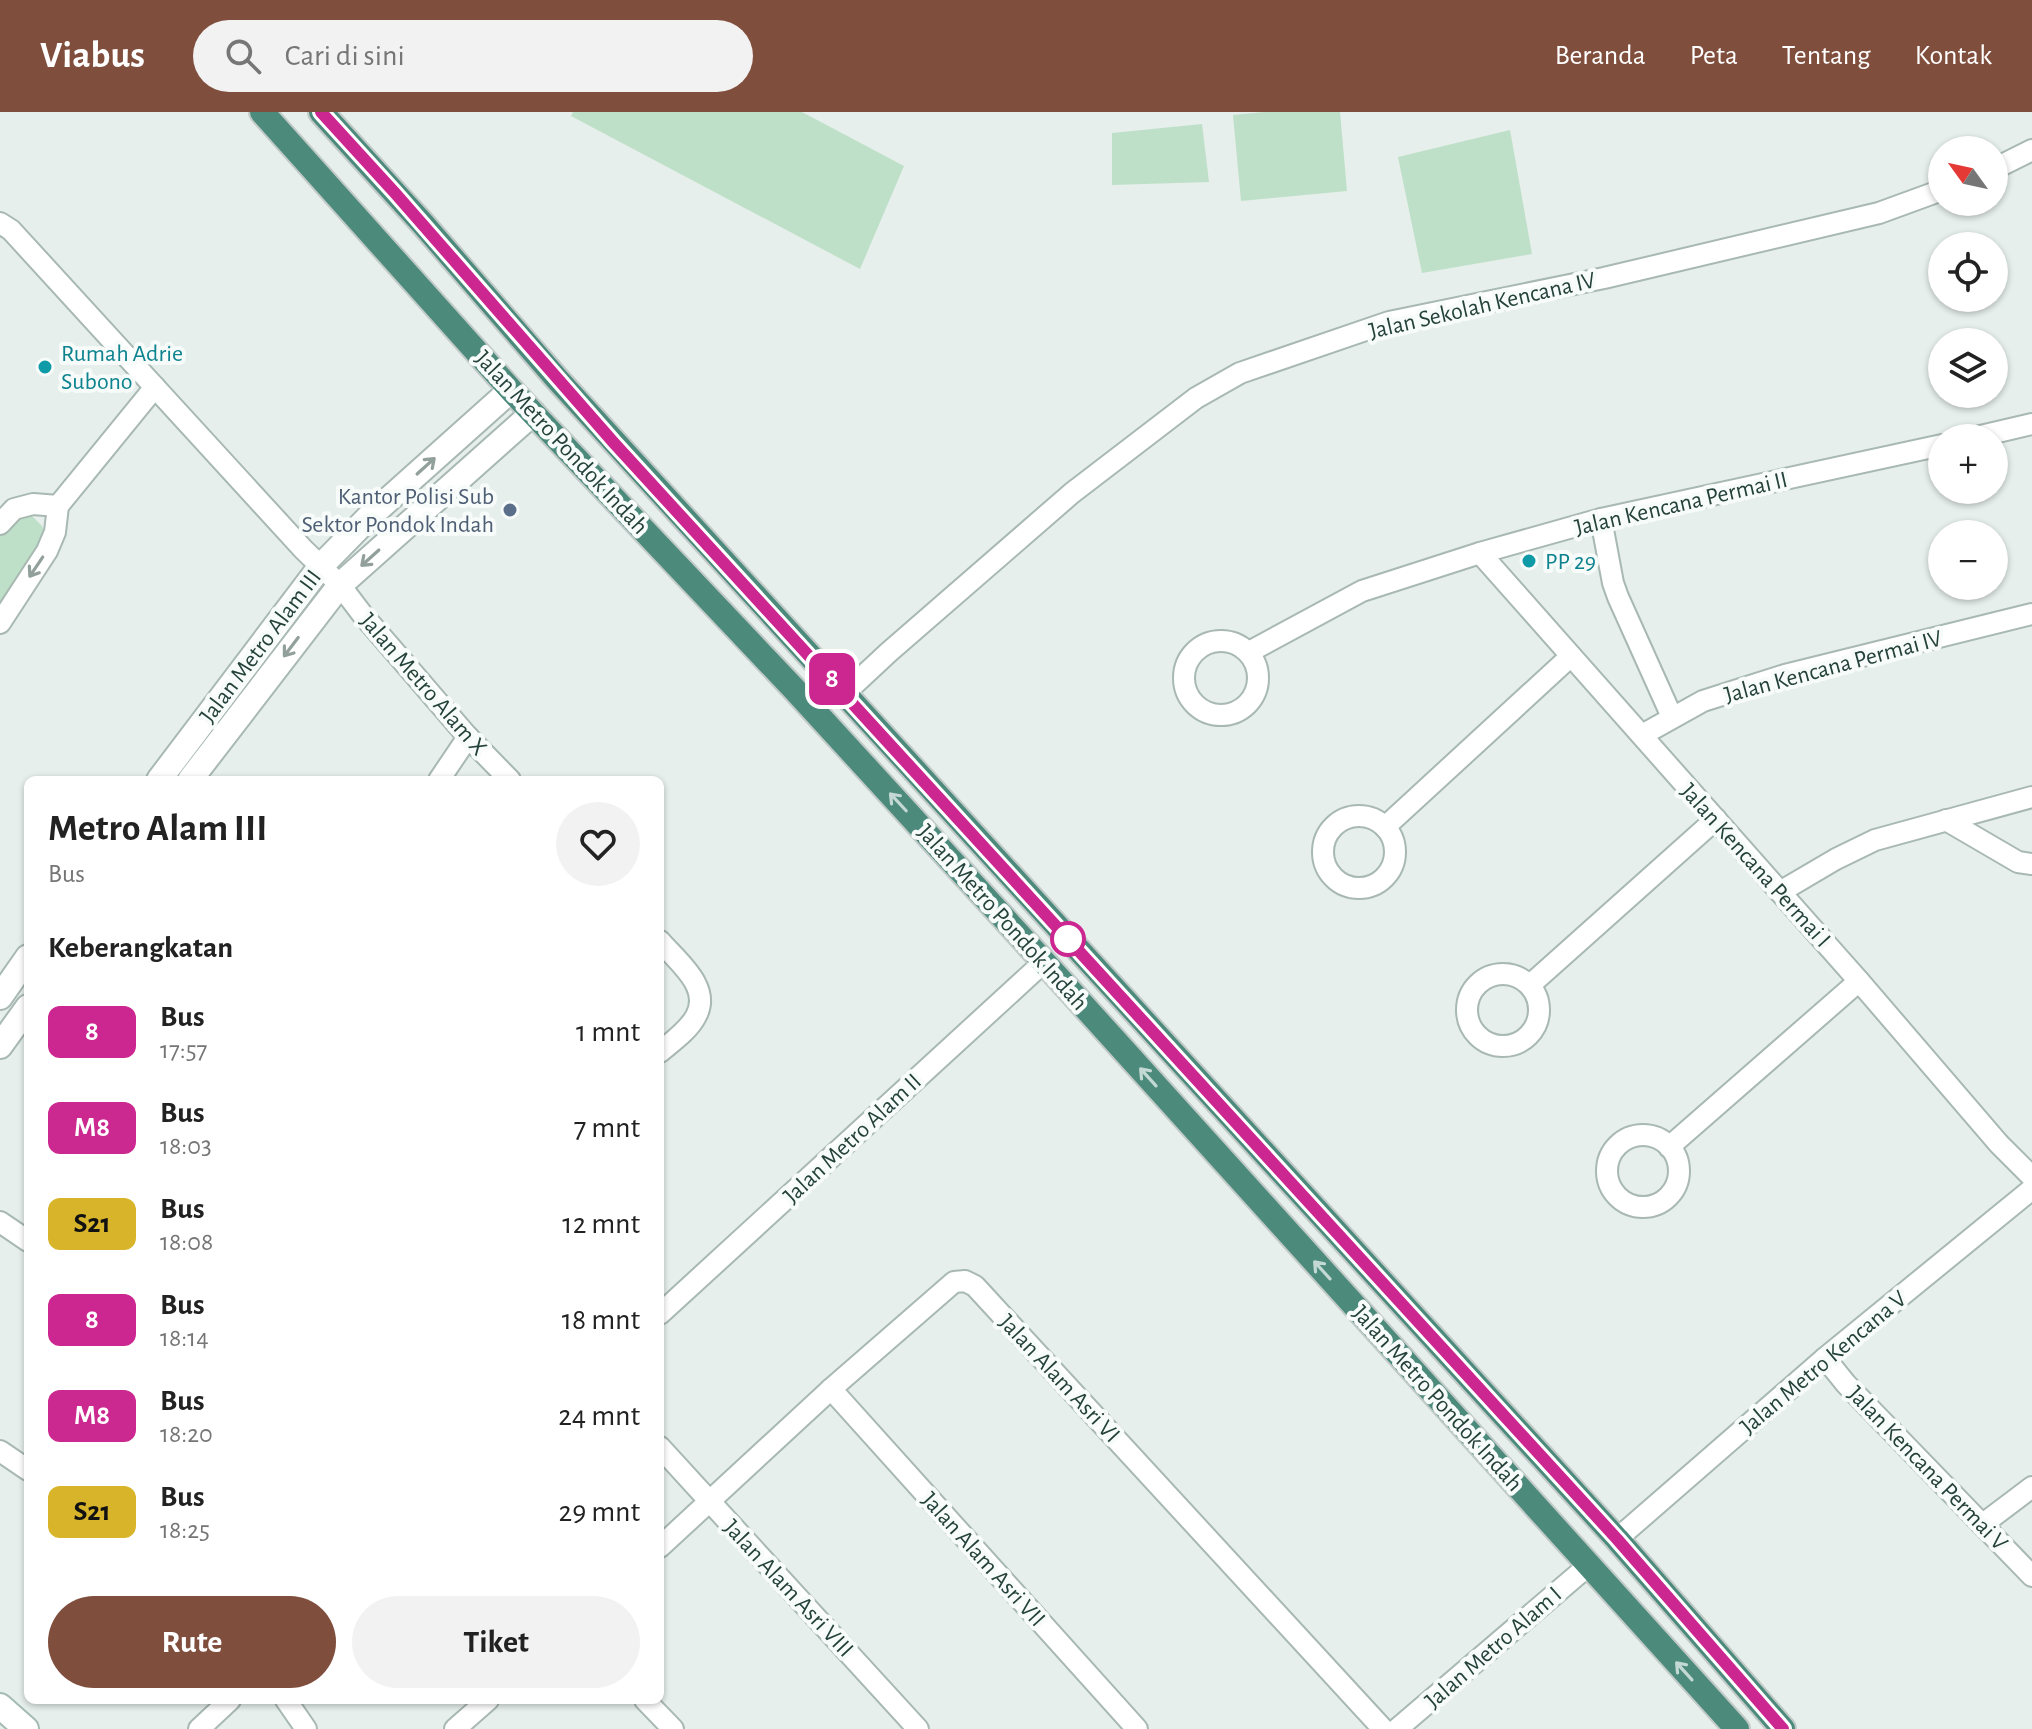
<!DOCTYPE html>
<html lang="id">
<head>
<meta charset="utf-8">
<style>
	:root { --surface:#fff; --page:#f2f2f2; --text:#222; --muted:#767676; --accent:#804e3d }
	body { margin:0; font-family:"Alegreya Sans",sans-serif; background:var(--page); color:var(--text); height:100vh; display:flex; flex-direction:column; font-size:30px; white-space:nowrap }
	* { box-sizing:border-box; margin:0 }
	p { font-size:26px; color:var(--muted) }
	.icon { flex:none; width:44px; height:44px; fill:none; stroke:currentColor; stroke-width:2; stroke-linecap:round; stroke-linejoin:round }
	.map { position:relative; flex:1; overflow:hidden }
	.panel { position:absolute; left:24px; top:664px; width:640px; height:928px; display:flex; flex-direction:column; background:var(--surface); border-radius:12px; box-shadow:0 2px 6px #0004 }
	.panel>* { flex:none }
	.badge { padding:0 16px; border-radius:12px; font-size:28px; line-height:52px }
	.needle { width:52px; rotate:303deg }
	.buttons { position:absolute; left:1928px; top:24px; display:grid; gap:16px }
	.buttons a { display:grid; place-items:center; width:80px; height:80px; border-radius:50%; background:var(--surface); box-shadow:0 2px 6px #0004; font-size:40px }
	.map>.badge { position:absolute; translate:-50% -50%; box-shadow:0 0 0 4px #fff }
	h2 { padding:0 24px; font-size:30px; line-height:72px }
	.round { display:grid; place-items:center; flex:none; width:84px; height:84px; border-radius:42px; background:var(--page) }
	.overview { display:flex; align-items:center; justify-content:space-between; height:136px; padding:0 24px }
	h1 { font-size:38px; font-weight:600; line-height:60px }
	.action { display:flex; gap:16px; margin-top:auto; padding:16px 24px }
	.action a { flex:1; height:92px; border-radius:48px; background:var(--accent); color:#fff; font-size:32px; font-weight:600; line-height:92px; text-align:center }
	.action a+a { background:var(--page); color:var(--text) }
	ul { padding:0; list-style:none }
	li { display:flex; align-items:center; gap:24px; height:96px; padding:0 24px }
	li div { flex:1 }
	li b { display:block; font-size:30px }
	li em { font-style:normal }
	li .badge { min-width:88px; font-weight:700; text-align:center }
	header { display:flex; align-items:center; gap:48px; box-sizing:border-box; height:112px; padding:0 40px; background:var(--accent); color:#fff }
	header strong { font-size:38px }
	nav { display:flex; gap:44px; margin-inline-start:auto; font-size:28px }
	.search { width:560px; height:72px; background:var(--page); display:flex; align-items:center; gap:20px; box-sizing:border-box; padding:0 28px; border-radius:44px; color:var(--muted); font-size:30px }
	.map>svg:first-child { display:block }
	.green { fill:#bfe0c8 }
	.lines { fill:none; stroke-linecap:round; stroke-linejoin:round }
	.minor-casing { stroke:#a8b8b2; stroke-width:24 }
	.tertiary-casing { stroke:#a8b8b2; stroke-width:28 }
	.secondary-casing { stroke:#a4bbb3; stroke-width:28 }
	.trunk-casing { stroke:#c2cac8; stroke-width:28 }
	.minor { stroke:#fff; stroke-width:20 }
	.tertiary { stroke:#fff; stroke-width:24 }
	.secondary { stroke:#fff; stroke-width:24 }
	.trunk { stroke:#4c8a7c; stroke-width:24 }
	.oneway { stroke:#92a09c }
	.oneway2 { stroke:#c4d9d4 }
	.line-casing { stroke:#fff; stroke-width:18 }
	.line { stroke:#cc2790; stroke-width:12 }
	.culture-dot { fill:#0f9aa8; stroke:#f7fbf9; stroke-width:3 }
	.service-dot { fill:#5c6f8a; stroke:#f7fbf9; stroke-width:3 }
	.stop-dot { fill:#fff; stroke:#cc2790; stroke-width:4 }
	.labels { text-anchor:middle; stroke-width:8; stroke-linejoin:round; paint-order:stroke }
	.street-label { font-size:24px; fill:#24423a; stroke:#f7fbf9 }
	.culture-label { font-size:24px; fill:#0d838f; stroke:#f7fbf9; text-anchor:start }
	.service-label { font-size:24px; fill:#4e5e75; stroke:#f7fbf9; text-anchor:end }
</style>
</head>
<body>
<header>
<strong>Viabus</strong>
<div class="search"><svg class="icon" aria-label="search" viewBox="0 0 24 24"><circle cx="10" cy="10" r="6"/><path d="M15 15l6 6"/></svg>Cari di sini</div>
<nav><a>Beranda</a><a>Peta</a><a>Tentang</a><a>Kontak</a></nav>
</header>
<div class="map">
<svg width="2032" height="1617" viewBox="0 0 2032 1617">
	<rect width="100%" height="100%" fill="#e6efeb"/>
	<g class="green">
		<polygon points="573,0 802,0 904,54 860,157 571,4"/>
		<polygon points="1264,0 1340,0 1347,79 1241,89 1233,3"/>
		<polygon points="1202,12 1209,70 1112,73 1112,21"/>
		<polygon points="1510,18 1532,142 1422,161 1398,45"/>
		<polygon points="32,404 42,414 47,427 0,499 0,418 18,405"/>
	</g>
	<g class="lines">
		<defs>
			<g id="minor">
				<polyline points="1994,57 2032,38"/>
				<polyline points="0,111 11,118 303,437 340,473 362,502 468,625 510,668"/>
				<polyline points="1972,326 2032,312"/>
				<polyline points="1601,407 1613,471 1618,485 1672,605"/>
				<polyline points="0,412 14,397 33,392 58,394"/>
				<polyline points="1480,441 1859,869 1999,1032 2032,1065"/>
				<polyline points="0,511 47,439 55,420 58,394 155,275"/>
				<circle cx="1221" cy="566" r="37"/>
				<polyline points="1249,540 1362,479 1480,441 1601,407 1942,333"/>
				<polyline points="845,581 889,540 1072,381 1196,286 1240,261 1389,210 1604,166 1879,101 1942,78"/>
				<polyline points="1642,623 1703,589 1785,563 2032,502"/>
				<polyline points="439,668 468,625"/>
				<circle cx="1359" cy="740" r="36"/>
				<polyline points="1946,708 2018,750 2032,752"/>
				<polyline points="1385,715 1571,544"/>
				<polyline points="1780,780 1836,747 1875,728 2032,685"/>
				<path d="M660,829C677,849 712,875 696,904C689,918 672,930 660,940"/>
				<circle cx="1503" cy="898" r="36"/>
				<polyline points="1530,873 1716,707"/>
				<circle cx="1643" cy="1059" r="36"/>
				<polyline points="1669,1035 1859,869"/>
				<polyline points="0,1110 28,1129"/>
				<polyline points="660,1202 1044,850"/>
				<polyline points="1825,1246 1846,1272 2032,1464"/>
				<polyline points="831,1277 1137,1617"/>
				<polyline points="660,1335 918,1617"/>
				<polyline points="0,1339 28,1358"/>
				<polyline points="1983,1412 2032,1375"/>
				<polyline points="1617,1427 1825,1246 2032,1077"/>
				<polyline points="660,1435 831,1277 954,1170 965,1169 975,1174 1383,1617"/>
				<polyline points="286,1588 306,1617"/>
				<polyline points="645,1588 673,1617"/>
				<polyline points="199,1617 230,1588"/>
				<polyline points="455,1617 488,1588"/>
				<polyline points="1397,1617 1589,1453"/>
			</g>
			<g id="tertiary">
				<polyline points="159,668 321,454 369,405 511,278"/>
				<polyline points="190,668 340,473 533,301"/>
				<polyline points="0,885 28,845"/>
				<polyline points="0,934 28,895"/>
			</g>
			<polyline id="secondary" points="0,1594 26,1617"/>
			<g id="trunk">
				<polyline points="262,0 511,278 796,579 1044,850 1737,1617"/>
				<polyline points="321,0 423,112 557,267 1617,1427 1783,1617"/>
			</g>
		</defs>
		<use href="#minor" class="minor-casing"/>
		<use href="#tertiary" class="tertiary-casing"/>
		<use href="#secondary" class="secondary-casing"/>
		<use href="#trunk" class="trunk-casing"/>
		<use href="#minor" class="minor"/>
		<use href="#tertiary" class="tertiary"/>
		<use href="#secondary" class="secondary"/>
		<use href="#trunk" class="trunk"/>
	</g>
	<defs><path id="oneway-shaft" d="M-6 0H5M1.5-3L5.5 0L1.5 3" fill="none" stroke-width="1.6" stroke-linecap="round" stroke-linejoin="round" transform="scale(2)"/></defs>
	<g class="oneway">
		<use href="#oneway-shaft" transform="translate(426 354) rotate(-42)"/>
		<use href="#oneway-shaft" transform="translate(370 446) rotate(138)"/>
		<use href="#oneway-shaft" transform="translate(36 455) rotate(124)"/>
		<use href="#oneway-shaft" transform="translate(291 535) rotate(127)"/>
	</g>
	<g class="oneway2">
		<use href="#oneway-shaft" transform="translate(898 690) rotate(-133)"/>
		<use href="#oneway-shaft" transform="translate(1148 965) rotate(-132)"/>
		<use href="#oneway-shaft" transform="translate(1322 1158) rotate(-132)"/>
		<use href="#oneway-shaft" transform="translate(1684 1559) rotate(-132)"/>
	</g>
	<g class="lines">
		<defs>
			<polyline id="line" points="321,0 395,81 614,331 1617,1427 1783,1617"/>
		</defs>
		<use href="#line" class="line-casing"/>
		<use href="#line" class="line"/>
	</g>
	<g class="culture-dot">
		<circle cx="45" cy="255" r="8"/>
		<circle cx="1529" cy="449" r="8"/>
	</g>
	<circle class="service-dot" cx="510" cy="398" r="8"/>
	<circle class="stop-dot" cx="1068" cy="827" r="16"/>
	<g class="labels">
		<g class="street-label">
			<text transform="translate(1482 193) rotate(-13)" y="8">Jalan Sekolah Kencana IV</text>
			<text transform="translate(562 330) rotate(47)" y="8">Jalan Metro Pondok Indah</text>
			<text transform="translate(1681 391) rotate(-13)" y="8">Jalan Kencana Permai II</text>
			<text transform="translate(260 534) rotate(-53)" y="8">Jalan Metro Alam III</text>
			<text transform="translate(1833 554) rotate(-15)" y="8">Jalan Kencana Permai IV</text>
			<text transform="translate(424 572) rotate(49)" y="8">Jalan Metro Alam X</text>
			<text transform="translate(1756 753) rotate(48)" y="8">Jalan Kencana Permai I</text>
			<text transform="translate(1003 805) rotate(48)" y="8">Jalan Metro Pondok Indah</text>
			<text transform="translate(852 1026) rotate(-43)" y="8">Jalan Metro Alam II</text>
			<text transform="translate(1823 1250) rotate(-40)" y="8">Jalan Metro Kencana V</text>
			<text transform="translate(1060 1266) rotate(47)" y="8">Jalan Alam Asri VI</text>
			<text transform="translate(1438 1286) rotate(48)" y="8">Jalan Metro Pondok Indah</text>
			<text transform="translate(1928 1356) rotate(46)" y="8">Jalan Kencana Permai V</text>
			<text transform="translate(984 1447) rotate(48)" y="8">Jalan Alam Asri VII</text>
			<text transform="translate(789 1476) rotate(47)" y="8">Jalan Alam Asri VIII</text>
			<text transform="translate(1493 1535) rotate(-41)" y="8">Jalan Metro Alam I</text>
		</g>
		<g class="culture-label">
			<text x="61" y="249">Rumah Adrie<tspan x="61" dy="28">Subono</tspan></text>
			<text x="1545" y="457">PP 29</text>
		</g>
		<g class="service-label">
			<text x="494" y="392">Kantor Polisi Sub<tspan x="494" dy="28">Sektor Pondok Indah</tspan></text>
		</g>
	</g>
</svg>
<div class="buttons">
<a><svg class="needle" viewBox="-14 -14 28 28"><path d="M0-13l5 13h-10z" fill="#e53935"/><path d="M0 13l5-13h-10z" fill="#767676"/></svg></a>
<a><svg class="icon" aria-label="locate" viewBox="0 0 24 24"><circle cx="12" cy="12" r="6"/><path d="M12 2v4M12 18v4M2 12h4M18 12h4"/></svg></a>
<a><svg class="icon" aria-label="layers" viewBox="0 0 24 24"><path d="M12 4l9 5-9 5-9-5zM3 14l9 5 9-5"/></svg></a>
<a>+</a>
<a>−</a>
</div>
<b class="badge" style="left:832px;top:567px;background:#cc2790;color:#fff">8</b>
<section class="panel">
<div class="overview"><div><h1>Metro Alam III</h1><p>Bus</p></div><a class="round"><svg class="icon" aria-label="heart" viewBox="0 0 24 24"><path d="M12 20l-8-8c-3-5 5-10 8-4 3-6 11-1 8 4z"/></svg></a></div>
<h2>Keberangkatan</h2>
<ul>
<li><span class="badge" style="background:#cc2790;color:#fff">8</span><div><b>Bus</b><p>17:57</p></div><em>1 mnt</em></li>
<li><span class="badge" style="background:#cb2990;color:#fff">M8</span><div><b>Bus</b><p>18:03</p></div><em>7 mnt</em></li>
<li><span class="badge" style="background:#d8b42a;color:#111">S21</span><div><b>Bus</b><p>18:08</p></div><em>12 mnt</em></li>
<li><span class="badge" style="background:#cc2790;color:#fff">8</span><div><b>Bus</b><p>18:14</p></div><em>18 mnt</em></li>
<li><span class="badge" style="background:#cb2990;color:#fff">M8</span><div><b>Bus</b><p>18:20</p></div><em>24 mnt</em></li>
<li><span class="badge" style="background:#d8b42a;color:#111">S21</span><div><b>Bus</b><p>18:25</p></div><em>29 mnt</em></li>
</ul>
<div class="action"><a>Rute</a><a>Tiket</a></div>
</section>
</div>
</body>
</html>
